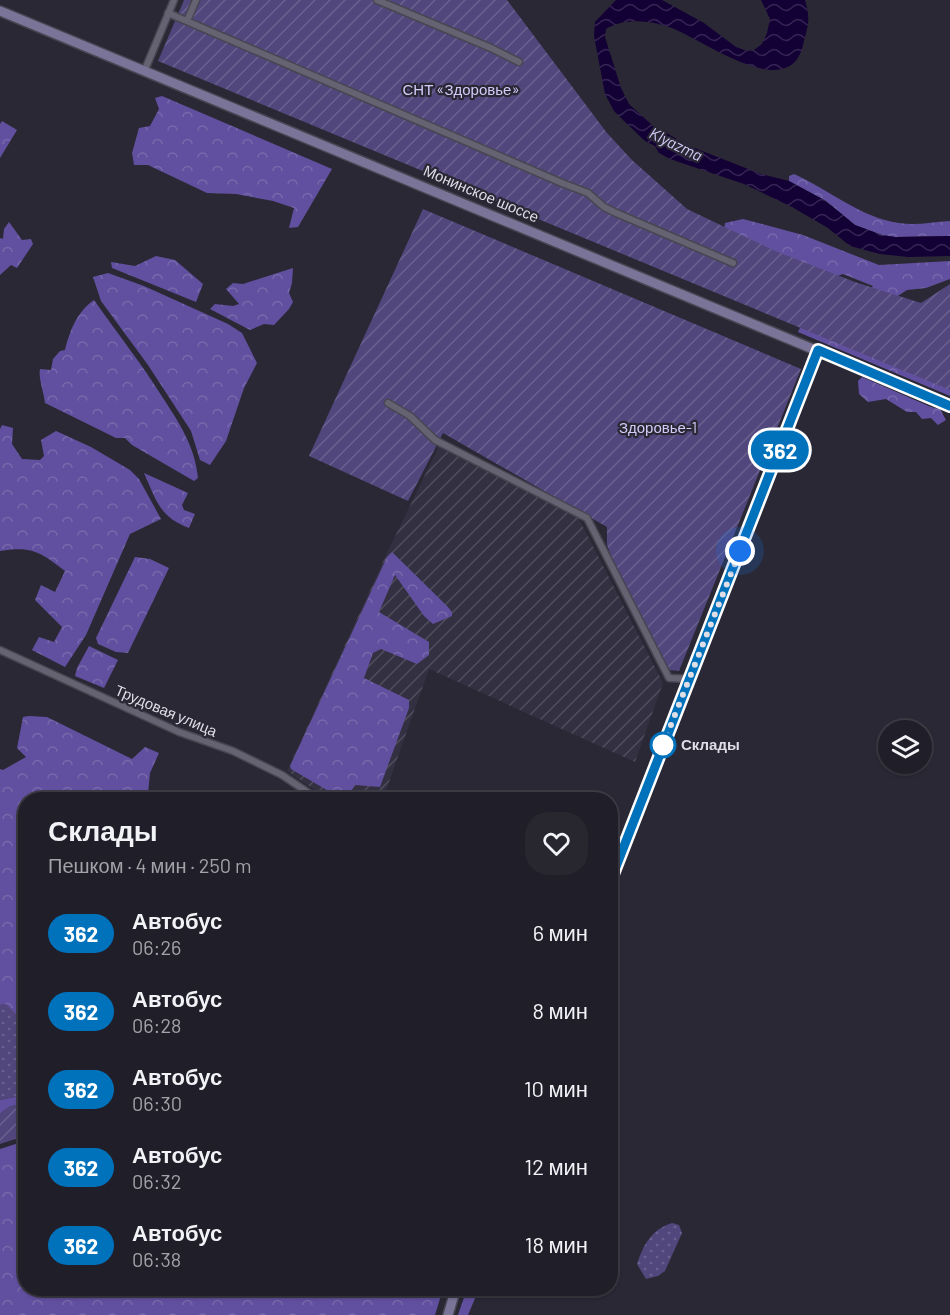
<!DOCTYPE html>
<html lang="ru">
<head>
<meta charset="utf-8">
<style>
	:root { --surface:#201e28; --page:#282730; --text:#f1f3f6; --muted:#a2a2a8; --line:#3d3c45 }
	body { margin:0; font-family:Barlow,sans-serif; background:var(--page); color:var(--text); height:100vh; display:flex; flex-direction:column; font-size:22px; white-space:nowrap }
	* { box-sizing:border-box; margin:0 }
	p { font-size:20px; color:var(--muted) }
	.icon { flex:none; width:33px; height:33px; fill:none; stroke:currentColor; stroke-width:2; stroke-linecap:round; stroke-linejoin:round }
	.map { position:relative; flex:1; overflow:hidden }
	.details { position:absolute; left:18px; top:792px; width:600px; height:504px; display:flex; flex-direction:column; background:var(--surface); border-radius:24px; box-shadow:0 2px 4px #0004,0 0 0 2px var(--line) }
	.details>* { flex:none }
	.badge { padding:0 12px; border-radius:20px; font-size:21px; line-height:39px }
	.fabs { position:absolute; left:878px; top:720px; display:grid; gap:12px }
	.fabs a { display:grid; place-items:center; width:54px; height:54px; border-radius:50%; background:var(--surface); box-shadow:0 2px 4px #0004,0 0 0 2px var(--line); font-size:30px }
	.you { position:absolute; width:30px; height:30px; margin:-15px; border:4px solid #fff; border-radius:50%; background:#1a73e8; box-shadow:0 0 0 9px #1a73e833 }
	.map>.badge { position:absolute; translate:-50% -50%; box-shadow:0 0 0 3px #fff }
	.round { display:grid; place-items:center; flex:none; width:63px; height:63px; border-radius:24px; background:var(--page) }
	.headline { display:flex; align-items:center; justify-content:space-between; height:102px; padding:0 30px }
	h1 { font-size:28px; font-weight:600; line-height:45px }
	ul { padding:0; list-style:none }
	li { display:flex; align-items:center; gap:18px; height:78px; padding:0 30px }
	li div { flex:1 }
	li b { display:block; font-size:22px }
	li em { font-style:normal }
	li .badge { min-width:66px; font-weight:700; text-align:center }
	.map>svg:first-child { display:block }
	.industrial { fill:url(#industrial-furrows) }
	.grass { fill:url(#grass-dots) }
	.forest { fill:url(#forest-crowns) }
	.garden { fill:url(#garden-furrows) }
	.water { fill:url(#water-waves) }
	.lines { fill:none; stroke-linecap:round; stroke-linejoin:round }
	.minor-casing { stroke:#474651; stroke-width:9 }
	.secondary-casing { stroke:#474651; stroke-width:12 }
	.minor { stroke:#656372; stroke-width:6 }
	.secondary { stroke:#7a7499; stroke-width:9 }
	.line-casing { stroke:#fff; stroke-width:14 }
	.line { stroke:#0072bc; stroke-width:9 }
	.walk { stroke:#dfdee7; stroke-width:6; stroke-dasharray:0 10.8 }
	.stop-dot { fill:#fff; stroke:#0072bc; stroke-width:3 }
	.labels { text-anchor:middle; stroke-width:4.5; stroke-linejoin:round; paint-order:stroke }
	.park-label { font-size:15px; fill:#d3ccf9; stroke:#2a2835 }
	.street-label { font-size:15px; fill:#dfdee7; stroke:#2a2835 }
	.stop-label { font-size:15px; font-weight:bold; fill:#dfdee7; stroke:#2a2835; text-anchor:start }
	.water-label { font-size:16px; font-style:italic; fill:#d3cdfa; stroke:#2a2835 }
</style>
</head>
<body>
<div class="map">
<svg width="950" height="1315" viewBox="0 0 950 1315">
	<defs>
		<pattern id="industrial-furrows" width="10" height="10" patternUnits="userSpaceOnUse" patternTransform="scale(1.5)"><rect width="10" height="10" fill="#333042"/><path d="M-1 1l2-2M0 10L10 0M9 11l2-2" fill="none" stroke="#504e5d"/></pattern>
		<pattern id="grass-dots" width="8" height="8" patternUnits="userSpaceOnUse" patternTransform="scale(1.5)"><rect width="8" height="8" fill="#51477c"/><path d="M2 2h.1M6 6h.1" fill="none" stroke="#6a618f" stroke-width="1.8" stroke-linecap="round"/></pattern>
		<pattern id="forest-crowns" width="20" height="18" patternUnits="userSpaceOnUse" patternTransform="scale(1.5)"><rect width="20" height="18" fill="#61509f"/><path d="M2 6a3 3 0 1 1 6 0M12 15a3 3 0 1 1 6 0" fill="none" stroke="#7769ac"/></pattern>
		<pattern id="garden-furrows" width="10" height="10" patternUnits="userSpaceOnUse" patternTransform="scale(1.5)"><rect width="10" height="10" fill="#51477c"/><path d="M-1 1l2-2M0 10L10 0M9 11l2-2" fill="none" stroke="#6a618f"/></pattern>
		<pattern id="water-waves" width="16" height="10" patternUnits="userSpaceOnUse" patternTransform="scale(1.5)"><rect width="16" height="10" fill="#130035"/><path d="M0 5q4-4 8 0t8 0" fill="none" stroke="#352552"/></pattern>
	</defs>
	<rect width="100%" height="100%" fill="#2a2835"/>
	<polygon class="industrial" points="440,444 577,515 663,683 635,762 429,669 383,799 328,799 287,771 387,553"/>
	<g class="grass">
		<polygon points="6,1004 25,1004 25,1095 0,1100 0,1005"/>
		<path d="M672,1223L679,1225L682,1233L665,1271L658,1276L646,1279L637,1264C643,1245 652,1229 672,1223Z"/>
	</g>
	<g class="forest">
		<polygon points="162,96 332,169 298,227 289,228 294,208 273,201 236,194 207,193 148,165 134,165 132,153 139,128 150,126 159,109 155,98"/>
		<polygon points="2,121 17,130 0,158 0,124"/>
		<path d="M794,174C828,189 861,218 899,223C915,226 933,222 950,221V236L895,237L882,235L855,225L826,201L789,181V176Z"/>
		<polygon points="743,219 803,235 879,265 950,261 950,279 926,288 907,290 856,323 950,384 950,396 798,332 806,316 842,318 873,286 843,274 824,281 723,238 725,223"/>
		<polygon points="9,222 22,240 31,239 33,244 17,268 11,265 0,275 0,238 3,239 4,229"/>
		<polygon points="156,256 175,260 203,284 196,302 112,268 111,262 135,266"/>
		<polygon points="293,268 292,283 289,293 293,302 289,309 274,325 264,324 250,330 210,309 215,304 233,306 239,304 226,289 233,283 243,284"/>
		<polygon points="108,273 144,286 228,324 242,333 257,363 244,388 226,441 210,465 200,460 191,431 148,365 101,301 93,277"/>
		<path d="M94,300C117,333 142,364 163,398C180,424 195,447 198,478L194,481L132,445L125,438H116L45,403C44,393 38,377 40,369L51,370L53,359L60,351L65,350C70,330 77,312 94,300Z"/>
		<polygon points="862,377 931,407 940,409 946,420 938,425 931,418 922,419 916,412 907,412 886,399 868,402 859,394 858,381"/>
		<path d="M2,425L13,428L12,444L22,459L40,460L44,456L41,440L56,431L91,447L130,470L139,479L161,519L130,534L86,635L65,667L32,650L39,637L54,642L62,627L35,600L41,585L55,592L65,571C40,552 32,546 0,551V429Z"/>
		<path d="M144,473L188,493L182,505L184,510L195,514L189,528C159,517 156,499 144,473Z"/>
		<polygon points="392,552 447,606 452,612 452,616 433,624 424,616 395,575 379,612 429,642 429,655 417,664 381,649 373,653 364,678 409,700 409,708 380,787 355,785 346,799 342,799 291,769 290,766 387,557"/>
		<polygon points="135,557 150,559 169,568 128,653 116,652 98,644 96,638"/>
		<polygon points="89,646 118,660 104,688 75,676 77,668"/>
		<polygon points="29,716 47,717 132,759 145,747 159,753 150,773 148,794 155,799 26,800 26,1004 16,1014 6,1004 0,1005 0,769 3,770 26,757 17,748 23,717"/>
		<polygon points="25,1095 25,1102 9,1107 0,1114 0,1100"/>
		<polygon points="25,1141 26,1288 443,1289 435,1315 0,1315 0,1149"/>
		<polygon points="467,1289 479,1289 468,1315 458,1315"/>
	</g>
	<g class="garden">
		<polygon points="184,0 507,0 607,133 632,160 687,209 775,251 855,282 921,303 950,284 950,390 158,61"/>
		<polygon points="423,209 801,369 679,671 669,670 612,559 607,545 607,527 443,433 408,501 309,456"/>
		<polygon points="25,1102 25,1136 0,1144 0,1114 9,1107"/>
	</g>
	<path class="water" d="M616,0H662L704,23L736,47L747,51L754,50L762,44L767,33L770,19L761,0H805C811,21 808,24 803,45C789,106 700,37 669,27C649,20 624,18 606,29L605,37L621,88L629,104L653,126L692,147L761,174L789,181L826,201L855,225L882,235L895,237L950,236V256L908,257L880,254L850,246L828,228L792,207L744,184L670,159L659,153L655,146L645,141L624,121L614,111L605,94L594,36L595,22Z"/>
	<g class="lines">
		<defs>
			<g id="minor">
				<polyline points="377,0 491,48 519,62"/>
				<polyline points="168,13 562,183 588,193 604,207 614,212 733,263"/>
				<polyline points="187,21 196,0"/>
				<polyline points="144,72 174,0"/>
				<polyline points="388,403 410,416 435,440 587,518 669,678 690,679"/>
				<polyline points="0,650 179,732 233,751 282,775 319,800"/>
			</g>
			<g id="secondary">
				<polyline points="0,11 950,406"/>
				<polyline points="610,882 818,350"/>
				<polyline points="448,1315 456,1288"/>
			</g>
		</defs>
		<use href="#minor" class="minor-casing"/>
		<use href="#secondary" class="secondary-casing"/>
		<use href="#minor" class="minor"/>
		<use href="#secondary" class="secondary"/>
	</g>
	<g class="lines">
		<defs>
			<polyline id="line" points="610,882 818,350 950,406"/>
		</defs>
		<use href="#line" class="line-casing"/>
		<use href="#line" class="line"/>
		<polyline class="walk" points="663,745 740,551"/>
	</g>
	<circle class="stop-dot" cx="663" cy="745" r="12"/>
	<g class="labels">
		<g class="park-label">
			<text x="461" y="95">СНТ «Здоровье»</text>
			<text x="658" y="433">Здоровье-1</text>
		</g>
		<g class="street-label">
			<text transform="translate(481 194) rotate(23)" y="5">Монинское шоссе</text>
			<text transform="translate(166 711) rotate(23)" y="5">Трудовая улица</text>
		</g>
		<g class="stop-label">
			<text x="681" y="750">Склады</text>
		</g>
		<g class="water-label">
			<text transform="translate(676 144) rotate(26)" y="6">Klyazma</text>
		</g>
	</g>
</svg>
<div class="fabs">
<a><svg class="icon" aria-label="layers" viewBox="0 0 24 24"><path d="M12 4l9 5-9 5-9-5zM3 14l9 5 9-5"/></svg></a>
</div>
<div class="you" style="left:740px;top:551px"></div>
<b class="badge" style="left:780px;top:450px;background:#0072bc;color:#fff">362</b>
<section class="details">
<div class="headline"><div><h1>Склады</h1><p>Пешком · 4 мин · 250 m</p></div><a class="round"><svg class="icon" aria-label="heart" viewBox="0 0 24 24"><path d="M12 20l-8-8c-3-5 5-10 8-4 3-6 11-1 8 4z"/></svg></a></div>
<ul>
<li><span class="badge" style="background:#0072bc;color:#fff">362</span><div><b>Автобус</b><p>06:26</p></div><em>6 мин</em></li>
<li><span class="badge" style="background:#0072bc;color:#fff">362</span><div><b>Автобус</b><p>06:28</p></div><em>8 мин</em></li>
<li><span class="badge" style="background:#0072bc;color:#fff">362</span><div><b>Автобус</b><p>06:30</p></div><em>10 мин</em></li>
<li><span class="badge" style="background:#0072bc;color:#fff">362</span><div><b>Автобус</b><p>06:32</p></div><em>12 мин</em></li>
<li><span class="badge" style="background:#0072bc;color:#fff">362</span><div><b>Автобус</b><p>06:38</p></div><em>18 мин</em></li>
</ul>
</section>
</div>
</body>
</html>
